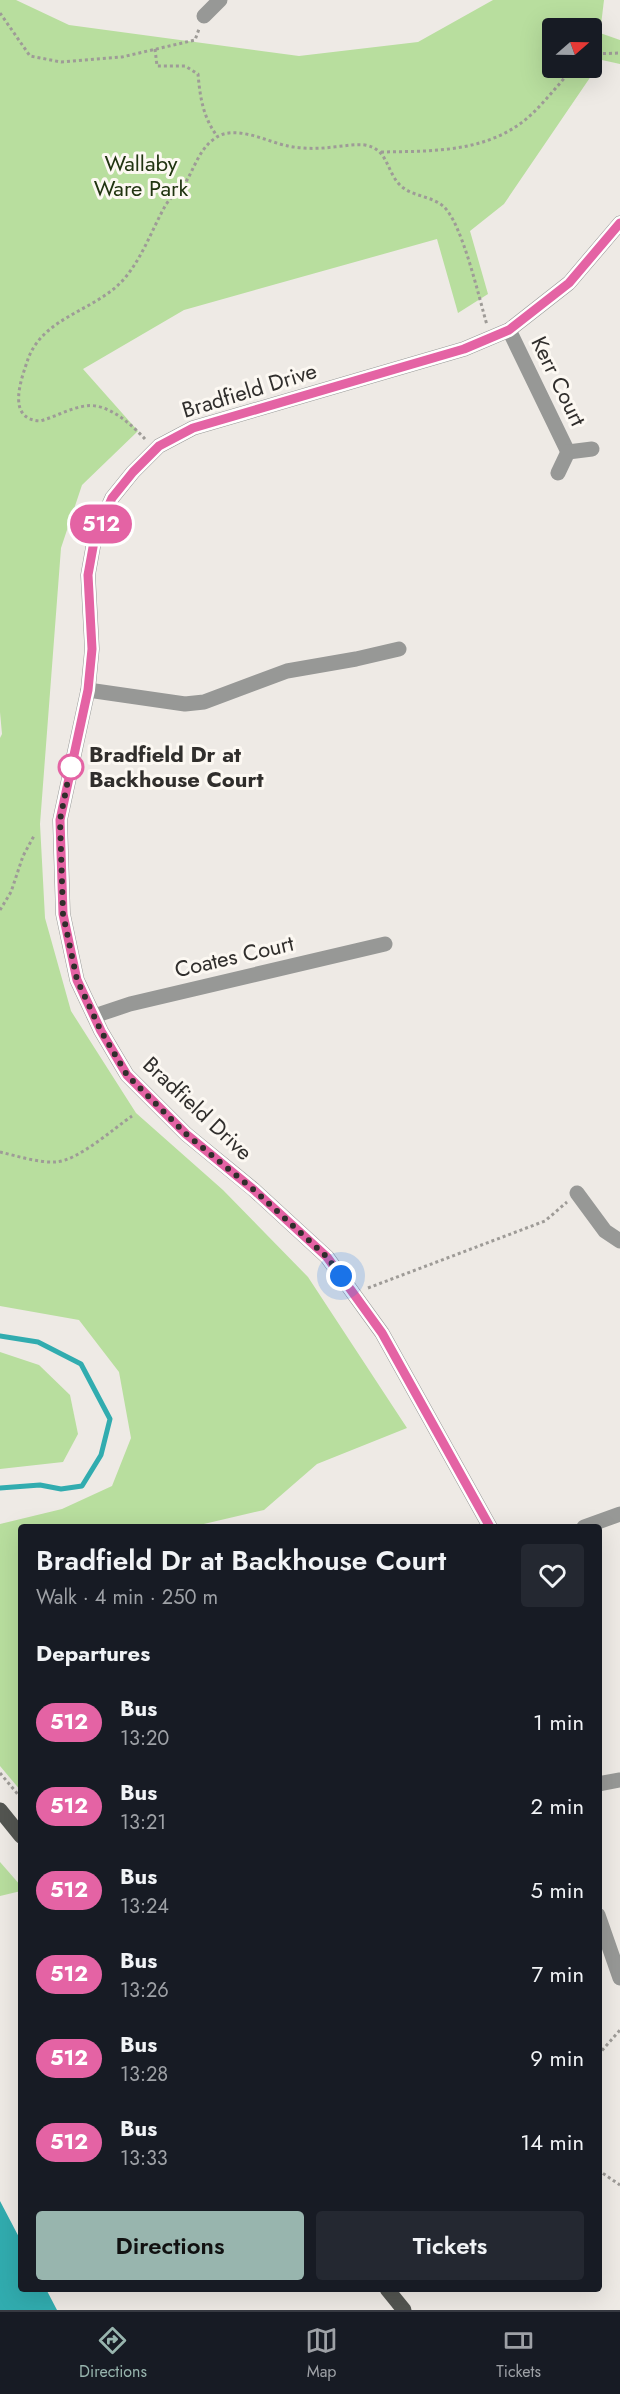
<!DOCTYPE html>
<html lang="en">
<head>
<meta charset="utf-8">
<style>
	:root { --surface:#171b24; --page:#242831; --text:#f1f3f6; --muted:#9ea1a6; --line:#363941; --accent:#98b5ae }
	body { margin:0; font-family:Jost,sans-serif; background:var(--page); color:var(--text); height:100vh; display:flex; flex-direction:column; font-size:22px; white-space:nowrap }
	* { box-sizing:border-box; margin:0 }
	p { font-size:20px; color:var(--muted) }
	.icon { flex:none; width:33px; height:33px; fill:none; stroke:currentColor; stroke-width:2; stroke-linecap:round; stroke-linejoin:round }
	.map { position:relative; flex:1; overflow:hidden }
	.drawer { position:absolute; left:18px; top:1524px; width:584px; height:768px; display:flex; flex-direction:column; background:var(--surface); border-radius:6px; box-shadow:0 6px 24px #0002 }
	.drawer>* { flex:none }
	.badge { padding:0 12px; border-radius:20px; font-size:21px; line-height:39px }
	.needle { width:39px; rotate:70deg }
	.fabs { position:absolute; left:542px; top:18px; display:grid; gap:12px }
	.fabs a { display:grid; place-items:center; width:60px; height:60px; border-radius:6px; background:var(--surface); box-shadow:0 6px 24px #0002; font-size:30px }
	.you { position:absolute; width:30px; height:30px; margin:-15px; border:4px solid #fff; border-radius:50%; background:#1a73e8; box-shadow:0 0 0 9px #1a73e833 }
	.map>.badge { position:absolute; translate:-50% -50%; box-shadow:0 0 0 3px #fff }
	h2 { padding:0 18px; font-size:22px; line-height:54px }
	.round { display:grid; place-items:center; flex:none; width:63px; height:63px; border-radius:6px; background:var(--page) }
	.headline { display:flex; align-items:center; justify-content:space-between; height:102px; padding:0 18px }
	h1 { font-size:28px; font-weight:600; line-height:45px }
	.cta { display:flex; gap:12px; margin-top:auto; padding:12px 18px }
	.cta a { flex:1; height:69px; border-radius:6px; background:var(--accent); color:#111; font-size:24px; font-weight:600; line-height:69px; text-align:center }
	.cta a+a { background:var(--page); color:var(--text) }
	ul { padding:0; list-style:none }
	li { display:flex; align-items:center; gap:18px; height:84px; padding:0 18px }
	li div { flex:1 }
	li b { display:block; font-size:22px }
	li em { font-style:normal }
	li .badge { min-width:66px; font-weight:700; text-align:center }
	.dock { display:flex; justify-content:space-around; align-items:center; height:84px; border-top:2px solid var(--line); background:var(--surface); font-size:16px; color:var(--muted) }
	.dock a { display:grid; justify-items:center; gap:3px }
	.dock .active { color:var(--accent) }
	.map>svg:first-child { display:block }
	.green { fill:#b8de9e; fill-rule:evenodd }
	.water { fill:#31acaf }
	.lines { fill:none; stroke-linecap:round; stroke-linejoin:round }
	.stream { stroke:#31acaf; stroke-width:5 }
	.path { stroke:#9e9b97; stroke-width:3; stroke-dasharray:3 3; stroke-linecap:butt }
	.minor { stroke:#979896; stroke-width:15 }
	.major { stroke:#535551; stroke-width:15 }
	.line-casing { stroke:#fff; stroke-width:14 }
	.line { stroke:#e463a4; stroke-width:9 }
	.walk { stroke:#302e2c; stroke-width:6; stroke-dasharray:0 10.8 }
	.stop-dot { fill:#fff; stroke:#e463a4; stroke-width:3 }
	.labels { text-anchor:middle; stroke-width:6; stroke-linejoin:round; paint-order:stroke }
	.park-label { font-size:22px; fill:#203410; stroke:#fcf8f2 }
	.street-label { font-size:22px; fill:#302e2c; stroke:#fcf8f2 }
	.stop-label { font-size:22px; font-weight:bold; fill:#302e2c; stroke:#fcf8f2; text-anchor:start }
</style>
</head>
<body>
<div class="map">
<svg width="620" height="2310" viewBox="0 0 620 2310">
	<rect width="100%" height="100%" fill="#eeeae5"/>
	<g class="green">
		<path d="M0,0H16L69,25L299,56L418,42L493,0H604L600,33L620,40V64L602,60L504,204L470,231L488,294L458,313L437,239L184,310L83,369L138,431L82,485L61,548L40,824L45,918L71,1011L136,1113L223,1190L308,1277L407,1428L317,1464L264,1510L191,1527H21V1791L0,1766V1524L62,1509L112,1486L131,1438L119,1372L79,1320L0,1306V738L2,734L0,712ZM591,28V68H552V28Z"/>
		<polygon points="0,1352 39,1365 70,1395 78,1434 63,1462 0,1469"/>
		<polygon points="0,1862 21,1886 21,1891 0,1896"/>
	</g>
	<polygon class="water" points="0,2201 21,2241 21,2289 46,2289 57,2310 0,2310"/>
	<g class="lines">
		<polyline class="stream" points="0,1336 38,1342 81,1364 110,1419 101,1455 82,1486 61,1489 40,1485 0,1488"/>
		<g class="path">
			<polyline points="0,13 30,56 61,62 122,57 195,40 199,29"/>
			<path d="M155,49L157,66H185L198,74C200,97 203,117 217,136"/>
			<polyline points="591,54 620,53"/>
			<path d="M381,152C435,151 491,153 533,113C547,99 560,83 573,68"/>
			<path d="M145,439C131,424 107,402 85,406C70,408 55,417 40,421C6,419 21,380 28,359C44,316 96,311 124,279C142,258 151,232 164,208C170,196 181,191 187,180C195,166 200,149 214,139C234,123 267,142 288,146C303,149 318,149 333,147C344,146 355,144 365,145C388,149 386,170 399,184C411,197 430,195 443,206C462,222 479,298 487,325"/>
			<polyline points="0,910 11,892 23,856 35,834"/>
			<path d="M0,1152C17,1156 39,1163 56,1162C79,1160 113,1129 132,1116"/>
			<polyline points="368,1288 545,1221 567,1202"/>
			<polyline points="0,1773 21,1798"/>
			<polyline points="598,2055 620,2030"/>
			<polyline points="598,2170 620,2185"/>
		</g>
		<g class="minor">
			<polyline points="204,16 220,0"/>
			<polyline points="509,330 568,452"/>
			<polyline points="558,473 568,452 592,449"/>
			<polyline points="88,690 185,704 204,702 287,671 356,659 399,649"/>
			<polyline points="94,1016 130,1004 385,944"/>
			<polyline points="577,1193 605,1231 620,1241"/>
			<polyline points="490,1527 382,1333 327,1257 253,1189 186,1134 127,1075 101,1031 77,980 63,914 60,820 88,690 92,649 88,575 95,536 112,498 133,472 159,446 193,428 464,349 509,330 569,283 620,223"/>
			<polyline points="584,1527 620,1514"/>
			<polyline points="598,1784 620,1780"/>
			<polyline points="598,1915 620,1978"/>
		</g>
		<g class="major">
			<polyline points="0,1810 21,1836"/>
			<polyline points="387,2289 404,2310"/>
		</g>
	</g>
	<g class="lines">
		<defs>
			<polyline id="line" points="490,1527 382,1333 327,1257 254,1190 186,1134 127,1075 101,1031 77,980 63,914 60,820 88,690 92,649 88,575 95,536 112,498 133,472 159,446 193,428 464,349 509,330 569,283 620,223"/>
		</defs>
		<use href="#line" class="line-casing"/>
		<use href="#line" class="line"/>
		<polyline class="walk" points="71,767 72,760 60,820 63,914 77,980 101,1031 127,1075 186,1134 254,1190 327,1257 341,1276"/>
	</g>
	<circle class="stop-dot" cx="71" cy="767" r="12"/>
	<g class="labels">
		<g class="park-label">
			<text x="141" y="171">Wallaby<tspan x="141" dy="25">Ware Park</tspan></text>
		</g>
		<g class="street-label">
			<text transform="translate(559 381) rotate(64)" y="8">Kerr Court</text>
			<text transform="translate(249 390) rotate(-17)" y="8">Bradfield Drive</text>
			<text transform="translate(234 956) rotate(-13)" y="8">Coates Court</text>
			<text transform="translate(198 1108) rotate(43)" y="8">Bradfield Drive</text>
		</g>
		<g class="stop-label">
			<text x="89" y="762">Bradfield Dr at<tspan x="89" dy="25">Backhouse Court</tspan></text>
		</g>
	</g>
</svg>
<div class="fabs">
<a><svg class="needle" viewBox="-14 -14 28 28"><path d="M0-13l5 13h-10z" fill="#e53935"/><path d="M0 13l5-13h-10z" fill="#9ea1a6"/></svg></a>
</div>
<div class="you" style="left:341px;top:1276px"></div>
<b class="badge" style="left:101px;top:524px;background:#e463a4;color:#fff">512</b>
<section class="drawer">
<div class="headline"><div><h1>Bradfield Dr at Backhouse Court</h1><p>Walk · 4 min · 250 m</p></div><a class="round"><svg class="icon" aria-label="heart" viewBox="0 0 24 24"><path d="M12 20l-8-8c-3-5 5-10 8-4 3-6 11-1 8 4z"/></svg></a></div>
<h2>Departures</h2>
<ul>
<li><span class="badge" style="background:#e463a4;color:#fff">512</span><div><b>Bus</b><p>13:20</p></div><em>1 min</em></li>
<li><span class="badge" style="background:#e463a4;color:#fff">512</span><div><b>Bus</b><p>13:21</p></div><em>2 min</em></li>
<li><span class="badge" style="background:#e463a4;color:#fff">512</span><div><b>Bus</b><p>13:24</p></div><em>5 min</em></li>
<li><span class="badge" style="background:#e463a4;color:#fff">512</span><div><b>Bus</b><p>13:26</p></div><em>7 min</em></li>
<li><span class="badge" style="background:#e463a4;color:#fff">512</span><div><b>Bus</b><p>13:28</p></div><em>9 min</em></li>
<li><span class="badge" style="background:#e463a4;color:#fff">512</span><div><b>Bus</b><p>13:33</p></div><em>14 min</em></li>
</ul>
<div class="cta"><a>Directions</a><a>Tickets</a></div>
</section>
</div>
<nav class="dock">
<a class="active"><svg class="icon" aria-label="directions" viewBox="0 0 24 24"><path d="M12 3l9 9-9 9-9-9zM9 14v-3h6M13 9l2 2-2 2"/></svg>Directions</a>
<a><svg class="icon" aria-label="map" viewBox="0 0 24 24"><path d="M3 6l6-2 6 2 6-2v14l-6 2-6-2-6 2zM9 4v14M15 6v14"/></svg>Map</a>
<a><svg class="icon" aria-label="tickets" viewBox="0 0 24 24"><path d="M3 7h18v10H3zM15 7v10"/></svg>Tickets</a>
</nav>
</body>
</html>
